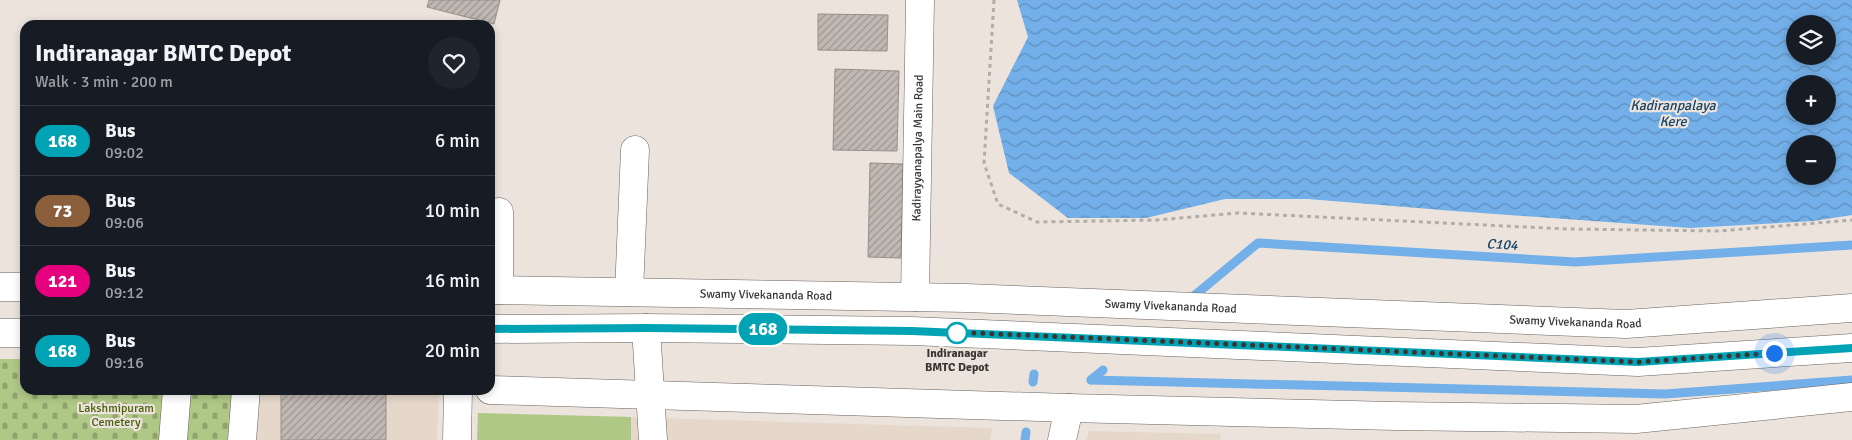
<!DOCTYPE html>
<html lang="en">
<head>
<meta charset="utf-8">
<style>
	:root { --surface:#171b24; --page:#20242c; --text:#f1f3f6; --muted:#9ea1a6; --line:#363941 }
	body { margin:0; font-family:Signika,sans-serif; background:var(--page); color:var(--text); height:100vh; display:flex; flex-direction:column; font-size:19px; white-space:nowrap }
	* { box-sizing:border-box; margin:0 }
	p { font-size:16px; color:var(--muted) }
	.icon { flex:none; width:28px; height:28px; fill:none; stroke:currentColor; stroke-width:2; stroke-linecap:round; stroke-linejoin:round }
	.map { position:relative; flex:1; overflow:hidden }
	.panel { position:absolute; left:20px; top:20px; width:475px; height:375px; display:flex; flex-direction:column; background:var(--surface); border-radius:15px; box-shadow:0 2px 8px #0003 }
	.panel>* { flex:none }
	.badge { padding:0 10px; border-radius:16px; font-size:18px; line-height:32px }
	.tools { position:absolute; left:1786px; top:15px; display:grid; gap:10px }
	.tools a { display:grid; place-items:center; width:50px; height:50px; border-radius:50%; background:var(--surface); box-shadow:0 2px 8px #0003; font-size:25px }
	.you { position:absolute; width:25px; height:25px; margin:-12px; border:4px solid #fff; border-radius:50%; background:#1a73e8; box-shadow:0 0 0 8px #1a73e833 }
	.map>.badge { position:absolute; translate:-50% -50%; box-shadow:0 0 0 2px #fff }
	.round { display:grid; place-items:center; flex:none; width:52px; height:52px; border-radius:26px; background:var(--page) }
	.overview { display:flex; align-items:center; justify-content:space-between; height:85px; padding:0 15px }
	h1 { font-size:24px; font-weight:700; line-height:38px }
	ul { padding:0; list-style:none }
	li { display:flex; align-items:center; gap:15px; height:70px; padding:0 15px; border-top:1px solid var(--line) }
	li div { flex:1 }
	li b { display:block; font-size:19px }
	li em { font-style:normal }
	li .badge { min-width:55px; font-weight:700; text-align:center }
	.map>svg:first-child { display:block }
	.built { fill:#e6d7cb }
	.cemetery { fill:url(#cemetery-stones) }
	.park { fill:#b0c886 }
	.water { fill:url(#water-waves); fill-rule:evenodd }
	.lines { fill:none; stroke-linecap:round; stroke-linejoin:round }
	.stream { stroke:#73afe8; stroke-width:9 }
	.building { fill:url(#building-hatch); stroke:#978f89 }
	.minor-casing { stroke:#69625c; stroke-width:29 }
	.major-casing { stroke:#69625c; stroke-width:29 }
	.path { stroke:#b3ada7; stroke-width:3; stroke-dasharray:4 4; stroke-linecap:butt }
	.minor { stroke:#fff; stroke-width:28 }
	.major { stroke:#fff; stroke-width:28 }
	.line-casing { stroke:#fff; stroke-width:11 }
	.line { stroke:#00a3b4; stroke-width:8 }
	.walk { stroke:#383532; stroke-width:5; stroke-dasharray:0 9 }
	.stop-dot { fill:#fff; stroke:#00a3b4; stroke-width:2.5 }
	.labels { text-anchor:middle; stroke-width:4.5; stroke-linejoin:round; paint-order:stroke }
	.street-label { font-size:12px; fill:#383532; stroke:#ebe3dc }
	.stop-label { font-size:12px; font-weight:bold; fill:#383532; stroke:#ebe3dc }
	.park-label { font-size:12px; fill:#485f0c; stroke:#ebe3dc }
	.water-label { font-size:14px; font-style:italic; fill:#174368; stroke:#ebe3dc }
</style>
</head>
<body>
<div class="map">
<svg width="1852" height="440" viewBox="0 0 1852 440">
	<defs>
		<pattern id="cemetery-stones" width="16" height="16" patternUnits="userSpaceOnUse" patternTransform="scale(1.25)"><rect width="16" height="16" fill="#b0c886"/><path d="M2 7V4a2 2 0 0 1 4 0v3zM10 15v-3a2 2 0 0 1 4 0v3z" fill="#90a36e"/></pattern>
		<pattern id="water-waves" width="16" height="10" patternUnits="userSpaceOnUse" patternTransform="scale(1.25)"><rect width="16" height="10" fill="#73afe8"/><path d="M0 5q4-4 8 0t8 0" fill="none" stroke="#5f8fbd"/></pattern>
		<pattern id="building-hatch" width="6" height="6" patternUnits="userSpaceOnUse" patternTransform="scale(1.25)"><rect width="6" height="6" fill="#c0b8b2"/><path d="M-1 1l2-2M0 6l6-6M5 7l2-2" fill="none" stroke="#9d9691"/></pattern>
	</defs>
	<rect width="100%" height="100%" fill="#ebe3dc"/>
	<g class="built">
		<polygon points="233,390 439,390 437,440 230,440"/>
		<polygon points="631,417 653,418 992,428 990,440 631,440"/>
		<polygon points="1089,431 1221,434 1220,440 1086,440"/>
	</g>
	<polygon class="cemetery" points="0,359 25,359 25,390 233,390 230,440 0,440"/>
	<polygon class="park" points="478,413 631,417 631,440 477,440"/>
	<path class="water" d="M1017,0H1852V215L1813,221L1690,228L1454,211L1308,199H1225L1146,218H1068L1009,173L993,106L1028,37ZM1795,24H1828V56H1795ZM1795,84H1828V116H1795ZM1795,144H1828V176H1795Z"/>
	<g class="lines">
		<g class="stream">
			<polyline points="1189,300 1258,243 1575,262 1852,245"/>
			<polyline points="1091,380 1665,394 1852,380"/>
			<polyline points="1091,380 1103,370"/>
			<polyline points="1033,382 1034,374"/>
			<polyline points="1025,440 1026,432"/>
		</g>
	</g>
	<g class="building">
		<polygon points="429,0 500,0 494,24 427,7"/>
		<polygon points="818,14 888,15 887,51 818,50"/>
		<polygon points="835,69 899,71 897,151 833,150"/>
		<polygon points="870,163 903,164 901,258 868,257"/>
		<polygon points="281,392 386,393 386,440 281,440"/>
	</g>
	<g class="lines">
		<defs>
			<g id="minor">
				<polyline points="499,290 499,212"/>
				<polyline points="629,292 635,150"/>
				<path id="s1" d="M915,297L920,0"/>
				<polyline points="646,328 653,440"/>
				<polyline points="490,390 1069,408 1394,416 1636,419 1852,397"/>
				<polyline points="173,440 177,390"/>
				<polyline points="242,440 246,390"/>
				<polyline points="457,440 458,390"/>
				<polyline points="1062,440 1069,408"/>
			</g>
			<g id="major">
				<polyline points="0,287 25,287"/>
				<path id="s2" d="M490,290L966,298L1626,324L1852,308"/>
				<polyline points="490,329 646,328 912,331 1638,362 1852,348"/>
				<polyline points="0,333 25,333"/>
			</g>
		</defs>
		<use href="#minor" class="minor-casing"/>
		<use href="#major" class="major-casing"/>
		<polyline class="path" points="994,0 984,163 998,204 1037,222 1157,220 1238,213 1567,229 1720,231 1852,220"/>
		<use href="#minor" class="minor"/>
		<use href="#major" class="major"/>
	</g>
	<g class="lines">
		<defs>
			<polyline id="line" points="490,329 646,328 912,331 1638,362 1852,348"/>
		</defs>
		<use href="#line" class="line-casing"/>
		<use href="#line" class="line"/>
		<polyline class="walk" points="957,333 952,332 1638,362 1774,353"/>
	</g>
	<circle class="stop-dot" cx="957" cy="333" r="10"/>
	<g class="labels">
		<g class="street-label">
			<text dy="4" stroke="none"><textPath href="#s1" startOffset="149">Kadirayyanapalya Main Road</textPath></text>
			<text dy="4" stroke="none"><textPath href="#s2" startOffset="276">Swamy Vivekananda Road</textPath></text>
			<text dy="4" stroke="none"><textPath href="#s2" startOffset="681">Swamy Vivekananda Road</textPath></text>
			<text dy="4" stroke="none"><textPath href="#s2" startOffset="1086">Swamy Vivekananda Road</textPath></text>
		</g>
		<g class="stop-label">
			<text x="957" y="357">Indiranagar<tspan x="957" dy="14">BMTC Depot</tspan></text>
		</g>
		<g class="park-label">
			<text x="116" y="412">Lakshmipuram<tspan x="116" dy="14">Cemetery</tspan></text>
		</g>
		<g class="water-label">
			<text x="1673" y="110">Kadiranpalaya<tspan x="1673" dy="16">Kere</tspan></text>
			<text transform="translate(1502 244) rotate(3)" y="5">C104</text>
		</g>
	</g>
</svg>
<div class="tools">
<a><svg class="icon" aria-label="layers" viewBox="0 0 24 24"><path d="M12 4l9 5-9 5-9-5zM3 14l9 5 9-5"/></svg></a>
<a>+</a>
<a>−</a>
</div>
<div class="you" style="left:1774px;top:353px"></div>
<b class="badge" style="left:763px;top:329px;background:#00a3b4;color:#fff">168</b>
<section class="panel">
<div class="overview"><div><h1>Indiranagar BMTC Depot</h1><p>Walk · 3 min · 200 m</p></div><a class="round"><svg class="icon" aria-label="heart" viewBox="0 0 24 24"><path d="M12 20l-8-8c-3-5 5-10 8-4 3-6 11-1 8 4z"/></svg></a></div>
<ul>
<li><span class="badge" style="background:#00a3b4;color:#fff">168</span><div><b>Bus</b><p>09:02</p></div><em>6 min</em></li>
<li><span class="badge" style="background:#8b5e3c;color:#fff">73</span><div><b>Bus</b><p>09:06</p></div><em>10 min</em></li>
<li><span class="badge" style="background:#e6007e;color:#fff">121</span><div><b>Bus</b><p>09:12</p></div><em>16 min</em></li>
<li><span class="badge" style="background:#00a3b4;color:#fff">168</span><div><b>Bus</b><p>09:16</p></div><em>20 min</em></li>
</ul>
</section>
</div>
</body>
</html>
